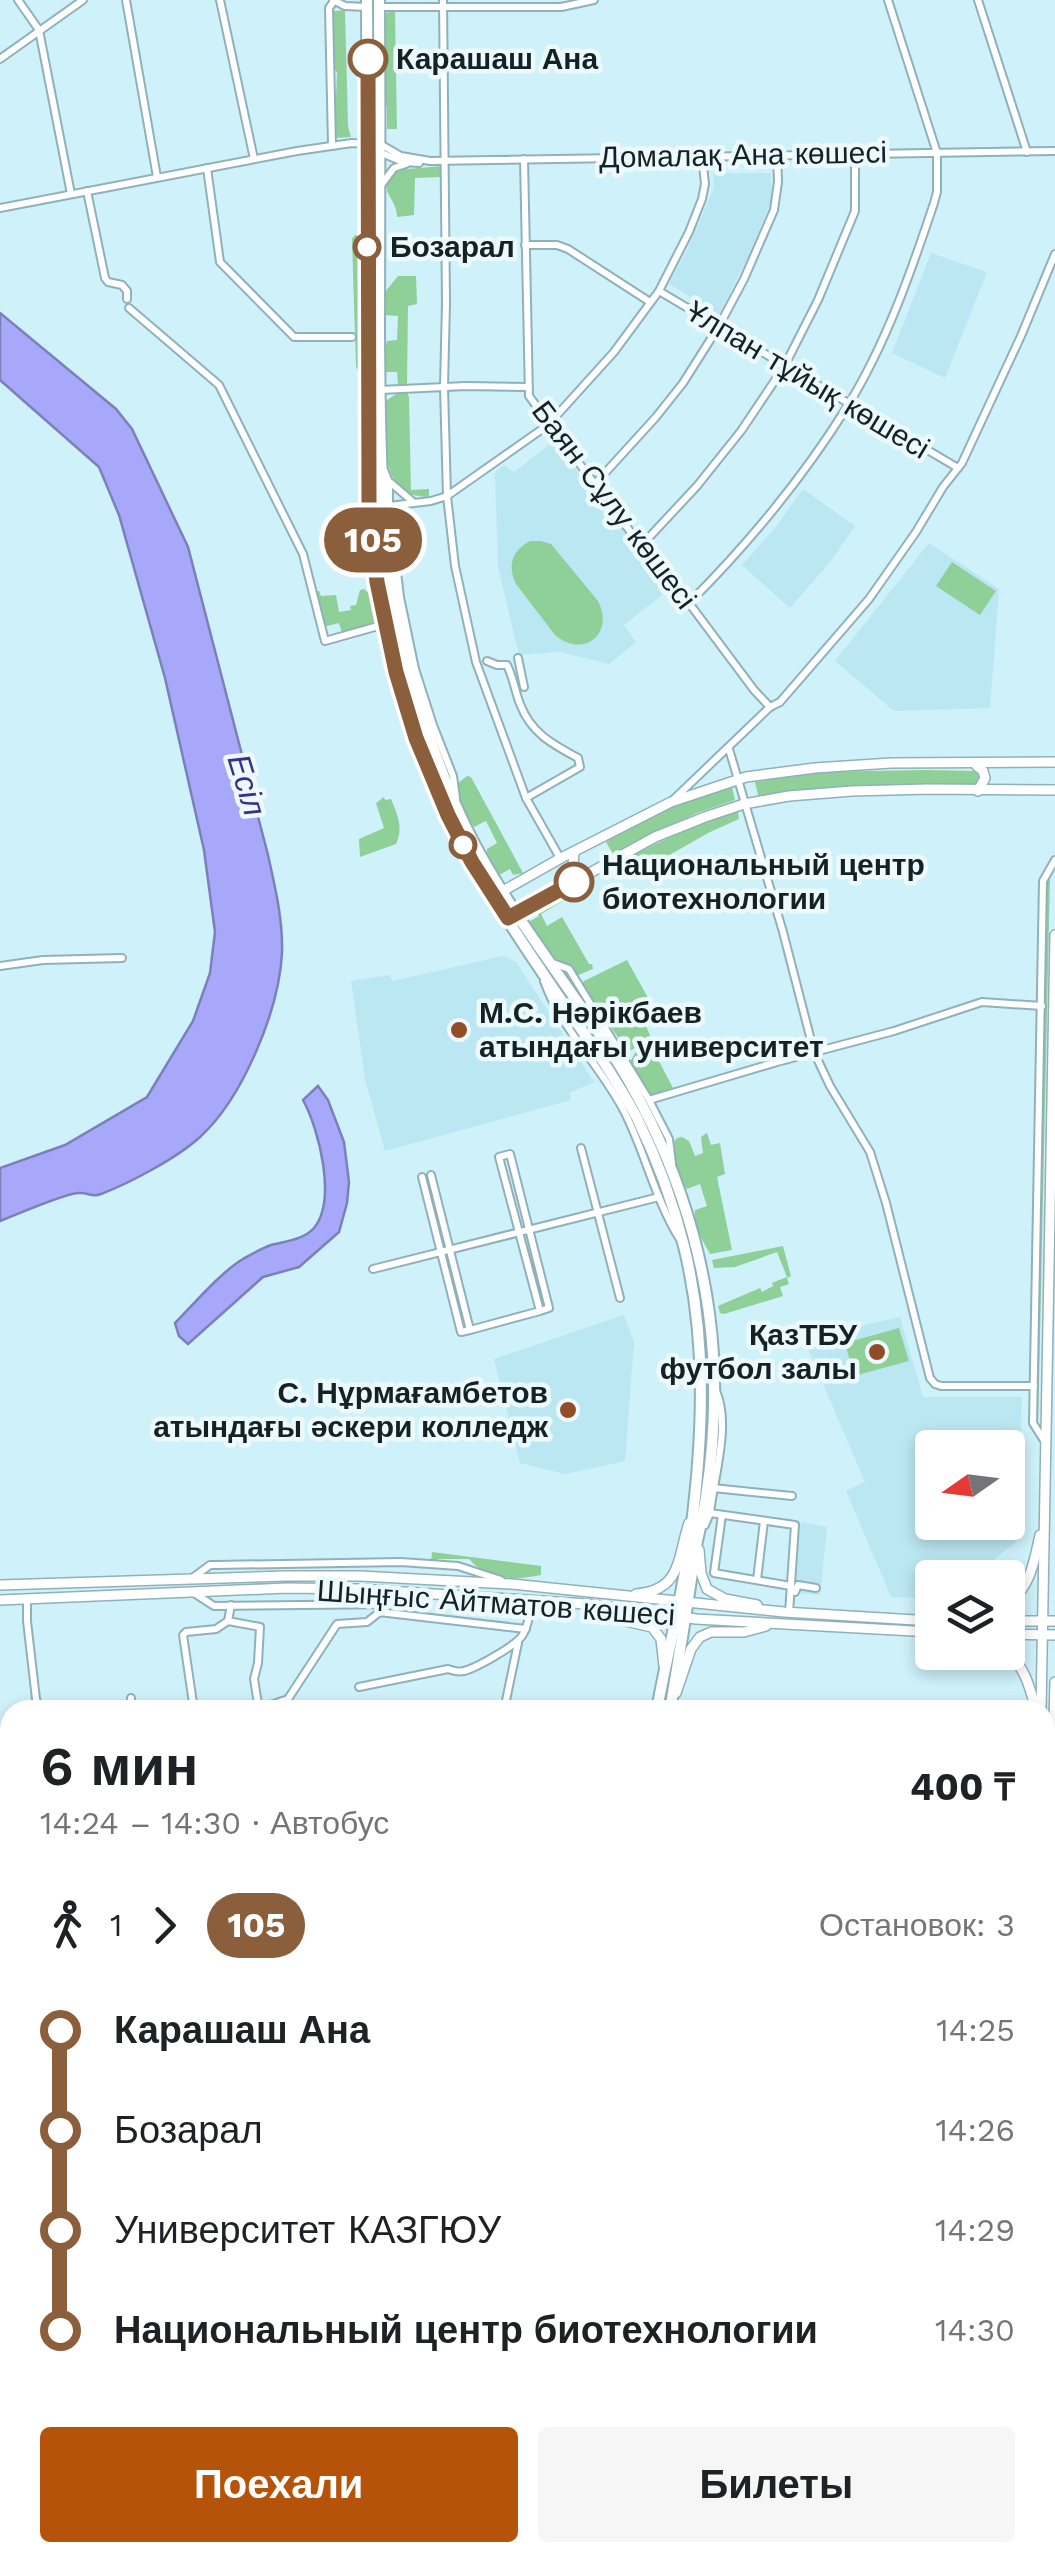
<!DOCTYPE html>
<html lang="ru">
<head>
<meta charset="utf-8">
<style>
	:root { --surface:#fff; --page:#f6f6f6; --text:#202124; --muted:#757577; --accent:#b45309 }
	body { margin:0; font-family:"Work Sans",sans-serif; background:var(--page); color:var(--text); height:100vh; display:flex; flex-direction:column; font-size:38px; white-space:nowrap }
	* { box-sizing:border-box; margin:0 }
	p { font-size:32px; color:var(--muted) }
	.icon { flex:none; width:55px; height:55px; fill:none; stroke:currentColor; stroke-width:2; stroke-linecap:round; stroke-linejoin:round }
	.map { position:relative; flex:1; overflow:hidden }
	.drawer { position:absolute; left:0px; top:1700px; width:1055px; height:862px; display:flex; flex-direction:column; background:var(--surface); border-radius:30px 30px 0 0; box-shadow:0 5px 15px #0003 }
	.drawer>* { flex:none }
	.badge { padding:0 20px; border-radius:32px; font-size:35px; line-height:65px }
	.needle { width:65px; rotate:256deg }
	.fabs { position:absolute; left:915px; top:1430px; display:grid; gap:20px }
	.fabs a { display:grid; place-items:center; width:110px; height:110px; border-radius:10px; background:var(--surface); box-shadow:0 5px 15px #0003; font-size:50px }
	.map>.badge { position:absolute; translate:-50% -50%; box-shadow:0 0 0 5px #fff }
	.legs { display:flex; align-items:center; gap:15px; height:110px; padding:0 40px; font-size:32px }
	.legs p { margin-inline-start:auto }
	.summary { display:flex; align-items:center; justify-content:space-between; height:170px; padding:0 40px }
	h1 { font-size:55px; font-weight:600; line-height:75px }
	.action { display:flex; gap:20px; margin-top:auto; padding:20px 40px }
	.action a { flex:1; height:115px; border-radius:10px; background:var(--accent); color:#fff; font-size:40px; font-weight:600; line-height:115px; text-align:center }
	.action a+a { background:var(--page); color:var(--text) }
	ul { padding:0 40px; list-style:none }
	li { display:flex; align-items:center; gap:35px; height:100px; font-size:38px }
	li i { display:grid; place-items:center; width:15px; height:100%; margin:0 12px; background:currentColor }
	li i::after { content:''; width:25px; height:25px; margin:-12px; border:8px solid; border-radius:50%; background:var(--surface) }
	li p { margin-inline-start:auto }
	li:first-child i { background:linear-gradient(#0000 50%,currentColor 0) }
	li:last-child i { background:linear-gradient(currentColor 50%,#0000 0) }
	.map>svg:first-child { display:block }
	.built { fill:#bbe7f2; fill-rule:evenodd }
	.green { fill:#8ed098 }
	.water { fill:#a8a8fa; stroke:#7c80ba; stroke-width:2.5 }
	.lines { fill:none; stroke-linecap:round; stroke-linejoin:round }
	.street-casing { stroke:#90b1ba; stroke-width:10 }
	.secondary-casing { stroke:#90b1ba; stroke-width:12 }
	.primary-casing { stroke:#90b1ba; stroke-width:14 }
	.street { stroke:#fff; stroke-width:6 }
	.secondary { stroke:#fff; stroke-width:9 }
	.primary { stroke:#fff; stroke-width:10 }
	.line-1-casing { stroke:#fff; stroke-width:22 }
	.line-1 { stroke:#8b5e3c; stroke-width:15 }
	.stop-1-dot { fill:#fff; stroke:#8b5e3c; stroke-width:5 }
	.poi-dot { fill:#924c26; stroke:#ecfafe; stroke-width:4 }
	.labels { text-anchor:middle; stroke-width:9; stroke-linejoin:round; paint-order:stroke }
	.stop-label { font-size:30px; font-weight:bold; fill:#142125; stroke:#ecfafe; text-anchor:start }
	.street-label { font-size:30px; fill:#142125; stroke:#ecfafe }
	.poi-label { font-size:30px; font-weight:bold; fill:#142125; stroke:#ecfafe; text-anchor:end }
	.water-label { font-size:32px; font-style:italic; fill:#3c2e8b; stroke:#ecfafe }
</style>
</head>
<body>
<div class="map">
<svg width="1055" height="2562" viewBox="0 0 1055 2562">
	<rect width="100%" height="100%" fill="#cef1fa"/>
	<g class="built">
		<polygon points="771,173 772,199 747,259 719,315 669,284 689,246 714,188 713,174"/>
		<polygon points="931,253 987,272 945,378 892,353"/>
		<polygon points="554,441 668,590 624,625 636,642 609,664 560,652 519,655 498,567 495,472 504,465 514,472"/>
		<polygon points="803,489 855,526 831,561 790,608 742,565 775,528"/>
		<polygon points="929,543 999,589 990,708 894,711 835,661"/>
		<polygon points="503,956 516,962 594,1082 569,1093 571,1100 385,1151 365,1079 351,981 389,975 393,981"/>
		<polygon points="624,1315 634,1342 625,1461 565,1474 520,1463 494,1359"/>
		<path d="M900,1317L923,1397H1022L1017,1541L972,1577L932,1578V1598L891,1597L846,1491L865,1482L804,1339ZM932,1448H1008V1522H932Z"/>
		<polygon points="801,1522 827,1527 820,1595 788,1592"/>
	</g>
	<g class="green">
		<polygon points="345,10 348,126 351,137 337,138 334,134 333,99 336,97 337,72 334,69 333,15 334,11"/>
		<polygon points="395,11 397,129 387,129 387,106 383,105 382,17 385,13"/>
		<path d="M442,166V177L415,178L414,215L397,217C397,195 374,192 396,170Z"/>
		<polygon points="355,235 358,236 358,257 362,258 363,373 359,372 356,367 352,239"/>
		<polygon points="398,276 416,276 417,304 408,306 407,384 398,384 397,372 385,372 384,352 387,341 397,340 398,316 386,315 385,292"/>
		<path d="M407,392L409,397L411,490L429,489V497C378,497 385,438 384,402L398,393Z"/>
		<path d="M530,541H541L551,544L598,601C615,634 583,659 555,635L516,584C507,565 512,551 530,541Z"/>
		<polygon points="952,562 996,591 980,615 936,586"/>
		<path d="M364,589C375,597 381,608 377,621L342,633L339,623L323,627L313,591H319L321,596L336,595L339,612L351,610L350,606L356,605L360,590Z"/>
		<polygon points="924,770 978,771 981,778 977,785 819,789 759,799 755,782 814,772"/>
		<polygon points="467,776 471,777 523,873 513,875 510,869 499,875 487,855 487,849 497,843 486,821 474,827 458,802 458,783"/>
		<polygon points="732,787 735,800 697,813 613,854 606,842 633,824 681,803"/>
		<path d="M384,797L385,800L391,799C397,814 404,828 396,844L360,857L359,839L384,828L376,803Z"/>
		<polygon points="738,811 739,819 708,833 640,872 634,857 636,853 698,824"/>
		<polygon points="1050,876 1038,1427 1036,1424 1047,883"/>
		<polygon points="569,895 570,897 541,914 547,926 562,917 589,964 592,964 593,969 576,976 569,966 548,954 527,923 539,916 535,908 552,899"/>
		<polygon points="627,960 657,1014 646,1026 651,1038 628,1052 582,985 584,981"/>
		<polygon points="650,1044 673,1088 672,1090 654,1095 648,1092 630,1062 635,1053"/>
		<polygon points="707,1133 711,1145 720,1143 725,1174 717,1177 732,1250 710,1254 694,1225 695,1210 707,1206 700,1184 687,1189 678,1177 674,1142 677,1138 682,1137 689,1141 695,1156 703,1153 701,1137"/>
		<polygon points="783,1246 791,1276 787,1278 789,1284 780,1287 783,1296 724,1314 720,1313 718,1306 760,1288 762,1292 773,1286 772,1283 787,1277 777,1252 735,1267 714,1268 712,1260"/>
		<polygon points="899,1328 909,1361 854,1376 845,1343"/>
		<path d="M432,1552L541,1566V1575C514,1581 487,1580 469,1559H439L431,1563Z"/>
	</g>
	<g class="water">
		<path d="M0,313L116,409L132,429L188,547L268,855C275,887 283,919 282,953C279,1010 243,1098 200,1137C177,1158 130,1183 101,1194C92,1198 88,1192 79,1193C65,1193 16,1215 0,1221V1168L65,1145L147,1097L193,1021L210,973L215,932L204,850L165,678L119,515L99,467L0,380Z"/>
		<path d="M318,1086L328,1100L344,1142L349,1182L347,1203L339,1232L299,1267L263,1277L188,1344L179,1336L175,1323C194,1304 221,1272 243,1259C252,1254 262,1248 271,1245C286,1241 303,1240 314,1228C337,1200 319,1129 303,1100Z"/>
	</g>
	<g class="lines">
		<defs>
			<g id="street">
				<polyline points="18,0 39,30 71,194"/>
				<polyline points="126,0 157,177"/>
				<polyline points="220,0 254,159"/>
				<polyline points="333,0 345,6 367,7"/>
				<polyline points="443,0 446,303 444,387 447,496 455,566 476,662 526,798 560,858"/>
				<polyline points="978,0 1027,152"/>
				<polyline points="379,7 561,7 594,0"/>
				<polyline points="0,59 83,0"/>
				<polyline points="380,144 401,156 430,161 1055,151"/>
				<polyline points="332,146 329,8 334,1"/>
				<polyline points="379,152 403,162 419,163"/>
				<polyline points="524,159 529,396 641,546 689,603 754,690 770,707"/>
				<polyline points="207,168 220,262 294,337 352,337"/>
				<polyline points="382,184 394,168 406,164"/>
				<polyline points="87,191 105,278 108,282 122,285 127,291 127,299"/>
				<polyline points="0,208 297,151 352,143 367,144"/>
				<polyline points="525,245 557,245 568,249 650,302"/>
				<polyline points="659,291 958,468"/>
				<polyline points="129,308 219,385 303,554 325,641 396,621"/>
				<polyline points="380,390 466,386 527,387"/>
				<polyline points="384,470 389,482 389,506 400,597 415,669 433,725 453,776 456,798"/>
				<polyline points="391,483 412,501"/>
				<polyline points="594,485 656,417 683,383 719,326 744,279 774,210 778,182 777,155"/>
				<polyline points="389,506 431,501 447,496 548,425 614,352 659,291 689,232 702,199 705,184 702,156"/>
				<polyline points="641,546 697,486 741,431 784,367 818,300 855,211 855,154"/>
				<path d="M689,603C749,543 802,479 847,407C886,344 911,272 934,203L937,192V153L888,0"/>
				<polyline points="518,658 524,687"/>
				<path d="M487,661L497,665H507C513,677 515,691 520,704C531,733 552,744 578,758L580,767L526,798"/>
				<polyline points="729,749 783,932 814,1052 830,1086 870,1152 886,1203 930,1378 935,1384 941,1386 1034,1386"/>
				<polyline points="674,799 770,707 780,702 869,599 916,532 943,487 962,463 1021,336 1055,254"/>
				<polyline points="553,963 569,969 649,1100 669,1139 672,1163"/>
				<polyline points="0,966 43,960 122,958"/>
				<path d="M544,981C561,1029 601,1066 624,1111C645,1152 655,1199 679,1238"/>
				<polyline points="649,1100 777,1062 894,1031 982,1002 1042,1006"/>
				<polyline points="581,1148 620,1298"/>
				<polyline points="431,1175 470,1330"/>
				<polyline points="422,1177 461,1332 470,1330 540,1311 549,1308 510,1154 499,1157 540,1311"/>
				<polyline points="373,1269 659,1197"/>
				<polyline points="1045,1442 1033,1423 1043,881 1055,860"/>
				<polyline points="713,1488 792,1496"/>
				<polyline points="710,1513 795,1525 789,1613"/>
				<polyline points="722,1515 714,1573 791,1586"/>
				<path d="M705,1525L710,1513C714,1477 731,1424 716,1391"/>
				<polyline points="191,1579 210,1565 216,1565 401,1562 458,1566 501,1580"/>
				<polyline points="757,1580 764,1521"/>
				<polyline points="795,1592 798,1585 816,1588"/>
				<polyline points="194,1593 214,1606 399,1604 420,1593"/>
				<polyline points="27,1600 27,1621 36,1699 40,1710"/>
				<polyline points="231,1605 228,1621 260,1627 258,1663 254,1679 259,1710"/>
				<polyline points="379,1612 526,1629"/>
				<path d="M359,1687L448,1669C454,1671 457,1672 464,1671C476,1668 515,1646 522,1636C527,1629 528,1621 530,1612"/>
				<polyline points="131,1698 132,1710"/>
				<polyline points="259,1709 288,1699 337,1624 367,1622 385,1608"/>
				<polyline points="194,1710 183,1635 186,1632 216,1629 228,1621"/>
				<polyline points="504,1710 518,1643"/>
				<polyline points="0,1986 4,1981"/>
				<polyline points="0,2027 10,2052"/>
				<polyline points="0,2113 10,2112"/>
				<polyline points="0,2512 10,2520"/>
				<polyline points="0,2535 10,2536"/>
				<polyline points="919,2552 926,2562"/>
			</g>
			<g id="secondary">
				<polyline points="976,765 983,771 985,778 978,791"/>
				<polyline points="574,852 573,866 577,871 587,875"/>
				<polyline points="496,895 561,858 671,802 746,777 815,768 891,763 1055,762"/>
				<polyline points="510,917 655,837 705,817 744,804 789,796 852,791 928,789 1055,790"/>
				<polyline points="699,1550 701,1573 707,1589 725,1599 757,1605"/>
				<polyline points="0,1585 286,1576 360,1576 512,1584 784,1612 932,1621"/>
				<path d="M636,1594C682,1590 677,1559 689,1523"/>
				<polyline points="0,1600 287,1588 358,1589 587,1604 696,1619 932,1632"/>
				<path d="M1008,1603C1031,1586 1034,1562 1040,1535"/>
				<polyline points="594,1608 616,1619 652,1627 661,1639 664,1666"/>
				<polyline points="1008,1621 1055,1621"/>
				<polyline points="1008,1634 1055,1635"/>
				<path d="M1005,1652C1025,1665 1030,1688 1036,1710"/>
				<polyline points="676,1693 691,1649 700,1637 711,1632 744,1632 766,1626"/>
				<polyline points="1041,1710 1055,935"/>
				<polyline points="1045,2058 1055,1682"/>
				<polyline points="1015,2562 1015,2552"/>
				<polyline points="1031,2562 1031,2552"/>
			</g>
			<g id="primary">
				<path d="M367,0L369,503C380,628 409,754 473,864C503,916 538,966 572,1016C595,1049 618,1082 637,1118C657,1159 673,1202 684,1246C708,1343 703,1441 690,1539C683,1597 667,1653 657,1710"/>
				<path d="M379,0C380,111 379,222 379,333C380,450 379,567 412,681C429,740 450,802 481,856C519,924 568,985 610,1050C669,1141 706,1246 713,1354C716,1401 713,1451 706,1497C704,1512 700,1527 697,1541C688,1598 680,1654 670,1710"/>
				<polyline points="931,2552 937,2562"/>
				<polyline points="946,2552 952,2562"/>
			</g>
		</defs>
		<use href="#street" class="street-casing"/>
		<use href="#secondary" class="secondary-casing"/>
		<use href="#primary" class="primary-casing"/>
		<use href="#street" class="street"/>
		<use href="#secondary" class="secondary"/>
		<use href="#primary" class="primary"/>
	</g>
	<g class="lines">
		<defs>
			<polyline id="line-1" points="368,59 369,503 377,582 396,672 416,738 448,815 472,862 508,918 574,882"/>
		</defs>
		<use href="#line-1" class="line-1-casing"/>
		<use href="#line-1" class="line-1"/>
	</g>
	<g class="stop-1-dot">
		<circle cx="368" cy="59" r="18"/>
		<circle cx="367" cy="247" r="12"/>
		<circle cx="463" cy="845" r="12"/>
		<circle cx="574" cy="882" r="18"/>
	</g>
	<g class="poi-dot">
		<circle cx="459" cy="1030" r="10"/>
		<circle cx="877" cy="1352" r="10"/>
		<circle cx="568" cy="1410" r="10"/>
	</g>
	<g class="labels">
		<g class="stop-label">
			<text x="396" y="69">Карашаш Ана</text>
			<text x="390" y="257">Бозарал</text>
			<text x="602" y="875">Национальный центр<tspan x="602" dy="34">биотехнологии</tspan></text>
		</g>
		<g class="street-label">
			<text transform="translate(743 155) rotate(-1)" y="10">Домалақ Ана көшесі</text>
			<text transform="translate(808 380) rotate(31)" y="10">Ұлпан тұйық көшесі</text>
			<text transform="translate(614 505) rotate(53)" y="10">Баян Сұлу көшесі</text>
			<text transform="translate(496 1603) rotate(4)" y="10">Шыңғыс Айтматов көшесі</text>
		</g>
		<g class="poi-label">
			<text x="479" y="1023" text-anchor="start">М.С. Нәрікбаев<tspan x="479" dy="34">атындағы университет</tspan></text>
			<text x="857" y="1345">ҚазТБУ<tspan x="857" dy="34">футбол залы</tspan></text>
			<text x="548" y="1403">С. Нұрмағамбетов<tspan x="548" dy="34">атындағы әскери колледж</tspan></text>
		</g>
		<g class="water-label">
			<text transform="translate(247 785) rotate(73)" y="11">Есіл</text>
		</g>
	</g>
</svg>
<div class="fabs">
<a><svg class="needle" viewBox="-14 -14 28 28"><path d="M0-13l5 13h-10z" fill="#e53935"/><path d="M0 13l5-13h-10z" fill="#757577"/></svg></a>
<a><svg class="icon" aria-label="layers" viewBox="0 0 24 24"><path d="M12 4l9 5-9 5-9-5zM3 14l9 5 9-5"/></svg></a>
</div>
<b class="badge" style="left:373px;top:540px;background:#8b5e3c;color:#fff">105</b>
<section class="drawer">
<div class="summary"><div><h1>6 мин</h1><p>14:24 – 14:30 · Автобус</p></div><b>400 ₸</b></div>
<div class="legs"><svg class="icon" aria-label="walk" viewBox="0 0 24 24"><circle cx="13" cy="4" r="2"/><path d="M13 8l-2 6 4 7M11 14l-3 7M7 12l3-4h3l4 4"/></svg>1<svg class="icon" aria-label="forward" viewBox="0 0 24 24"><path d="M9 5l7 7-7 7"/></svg><b class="badge" style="background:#8b5e3c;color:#fff">105</b><p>Остановок: 3</p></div>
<ul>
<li><i style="color:#8b5e3c"></i><b>Карашаш Ана</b><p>14:25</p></li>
<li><i style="color:#8b5e3c"></i><span>Бозарал</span><p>14:26</p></li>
<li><i style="color:#8b5e3c"></i><span>Университет КАЗГЮУ</span><p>14:29</p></li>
<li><i style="color:#8b5e3c"></i><b>Национальный центр биотехнологии</b><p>14:30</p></li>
</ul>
<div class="action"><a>Поехали</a><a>Билеты</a></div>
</section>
</div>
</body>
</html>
